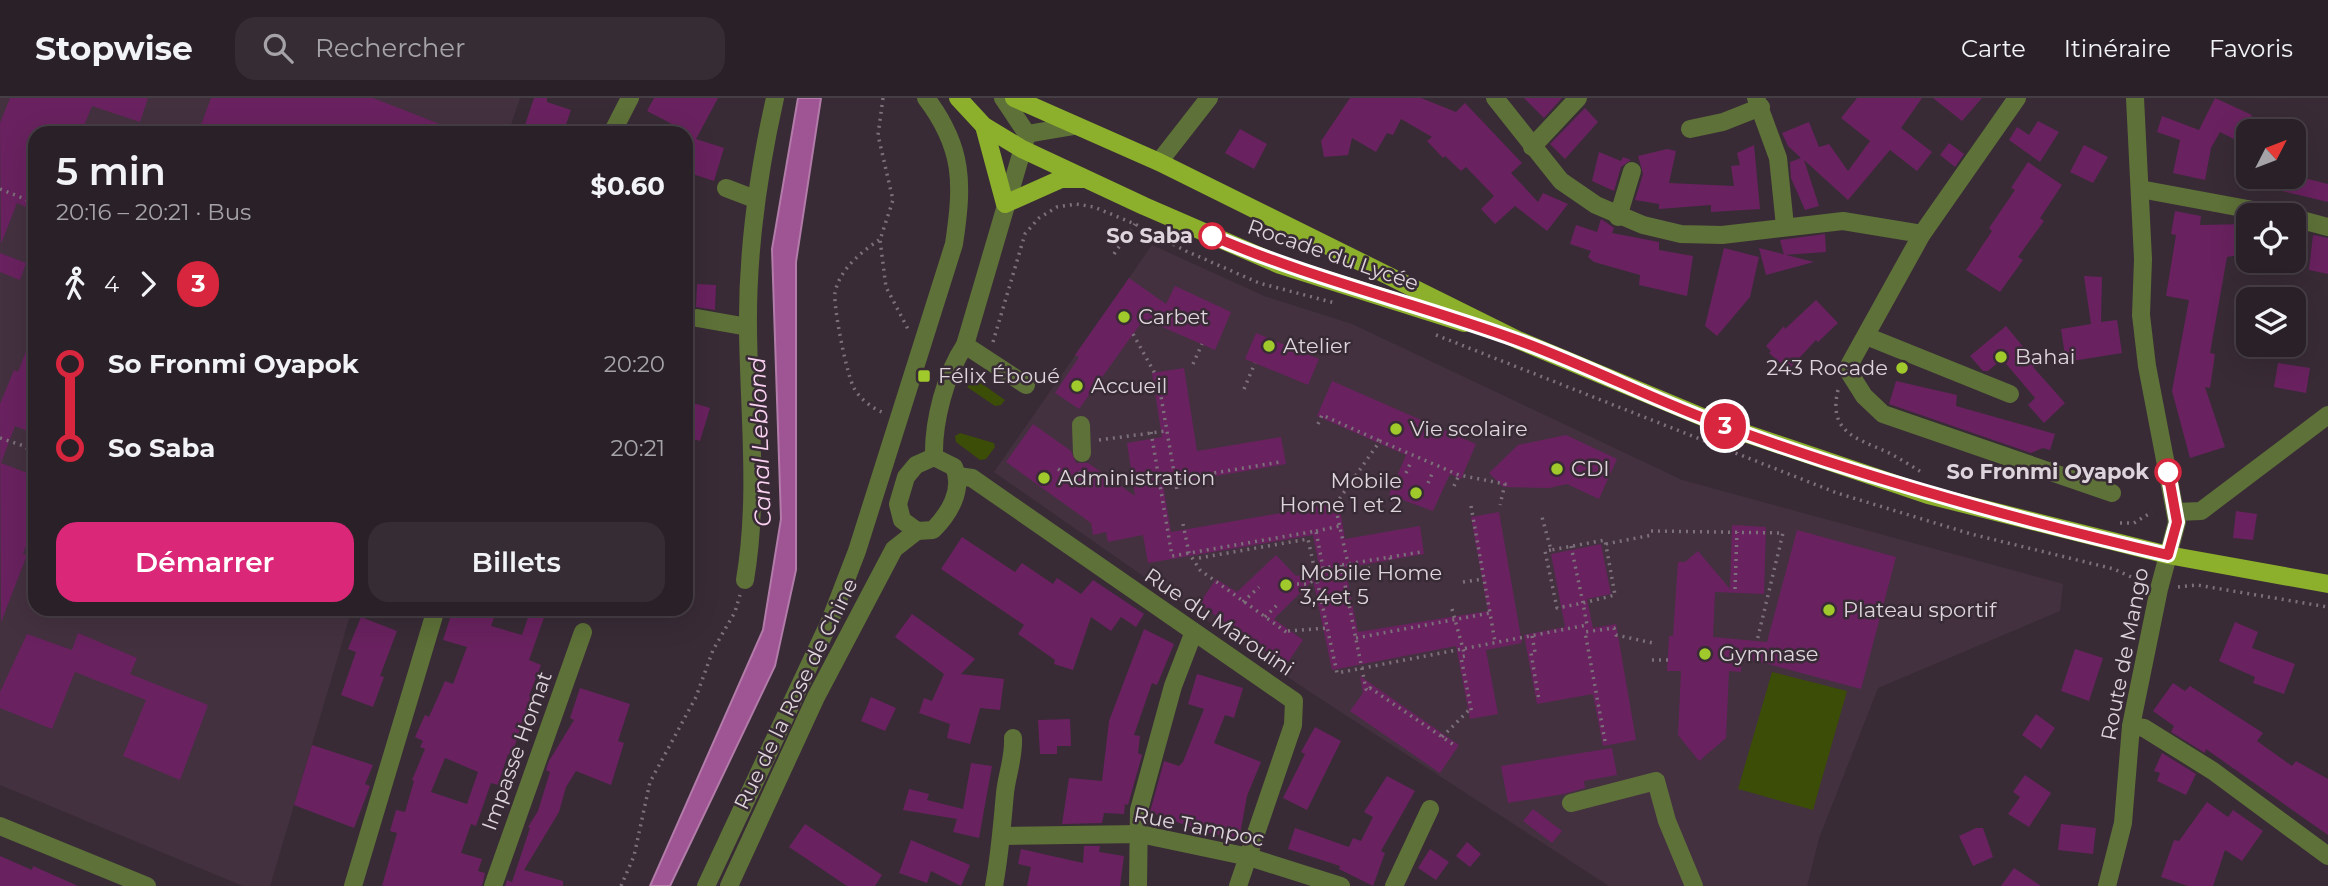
<!DOCTYPE html>
<html lang="fr">
<head>
<meta charset="utf-8">
<style>
	:root { --surface:#2a2028; --page:#362d34; --text:#f1f3f6; --muted:#a5a3a8; --line:#463e45; --accent:#db2777 }
	body { margin:0; font-family:Montserrat,sans-serif; background:var(--page); color:var(--text); height:100vh; display:flex; flex-direction:column; font-size:26px; white-space:nowrap }
	* { box-sizing:border-box; margin:0 }
	p { font-size:23px; color:var(--muted) }
	.icon { flex:none; width:38px; height:38px; fill:none; stroke:currentColor; stroke-width:2; stroke-linecap:round; stroke-linejoin:round }
	.map { position:relative; flex:1; overflow:hidden }
	.drawer { position:absolute; left:28px; top:28px; width:665px; height:490px; display:flex; flex-direction:column; background:var(--surface); border-radius:21px; box-shadow:0 7px 28px #0002,0 0 0 2px var(--line) }
	.drawer>* { flex:none }
	.badge { padding:0 14px; border-radius:23px; font-size:24px; line-height:46px }
	.needle { width:46px; rotate:48deg }
	.controls { position:absolute; left:2236px; top:21px; display:grid; gap:14px }
	.controls a { display:grid; place-items:center; width:70px; height:70px; border-radius:14px; background:var(--surface); box-shadow:0 7px 28px #0002,0 0 0 2px var(--line); font-size:35px }
	.map>.badge { position:absolute; translate:-50% -50%; box-shadow:0 0 0 4px #fff }
	.legs { display:flex; align-items:center; gap:10px; height:77px; padding:0 28px; font-size:23px }
	.legs p { margin-inline-start:auto }
	.summary { display:flex; align-items:center; justify-content:space-between; height:119px; padding:0 28px }
	h1 { font-size:38px; font-weight:600; line-height:52px }
	.primary-button { display:flex; gap:14px; margin-top:auto; padding:14px 28px }
	.primary-button a { flex:1; height:80px; border-radius:21px; background:var(--accent); color:#fff; font-size:28px; font-weight:600; line-height:80px; text-align:center }
	.primary-button a+a { background:var(--page); color:var(--text) }
	ul { padding:0 28px; list-style:none }
	li { display:flex; align-items:center; gap:24px; height:84px; font-size:26px }
	li i { display:grid; place-items:center; width:10px; height:100%; margin:0 9px; background:currentColor }
	li i::after { content:''; width:18px; height:18px; margin:-9px; border:5px solid; border-radius:50%; background:var(--surface) }
	li p { margin-inline-start:auto }
	li:first-child i { background:linear-gradient(#0000 50%,currentColor 0) }
	li:last-child i { background:linear-gradient(currentColor 50%,#0000 0) }
	header { display:flex; align-items:center; gap:42px; box-sizing:border-box; height:98px; padding:0 35px; background:var(--surface); border-bottom:2px solid var(--line) }
	header strong { font-size:33px }
	nav { display:flex; gap:38px; margin-inline-start:auto; font-size:24px }
	.search { width:490px; height:63px; background:var(--page); display:flex; align-items:center; gap:18px; box-sizing:border-box; padding:0 24px; border-radius:21px; color:var(--muted); font-size:26px }
	.map>svg:first-child { display:block }
	.built { fill:#443140 }
	.green { fill:#3b4d07 }
	.water { fill:#9f5493; stroke:#b27ba9; stroke-width:2 }
	.building { fill:#69225f; fill-rule:evenodd }
	.lines { fill:none; stroke-linecap:round; stroke-linejoin:round }
	.path { stroke:#7c707a; stroke-width:3.5; stroke-dasharray:2 5; stroke-linecap:butt }
	.minor { stroke:#5e7138; stroke-width:18 }
	.major { stroke:#8cb02b; stroke-width:18 }
	.line-1-casing { stroke:#fff; stroke-width:16 }
	.line-1 { stroke:#d7263d; stroke-width:10 }
	.stop-1-dot { fill:#fff; stroke:#d7263d; stroke-width:3.5 }
	.poi-dot { fill:#a0c92c; stroke:#382b36; stroke-width:2.5 }
	.labels { text-anchor:middle; stroke-width:5; stroke-linejoin:round; paint-order:stroke }
	.stop-label { font-size:21px; font-weight:bold; fill:#ded5dc; stroke:#382b36; text-anchor:end }
	.street-label { font-size:21px; fill:#ded5dc; stroke:#382b36 }
	.poi-label { font-size:21px; fill:#ded5dc; stroke:#382b36; text-anchor:start }
	.water-label { font-size:23px; font-style:italic; fill:#fdd3f4; stroke:#382b36 }
</style>
</head>
<body>
<header>
<strong>Stopwise</strong>
<div class="search"><svg class="icon" aria-label="search" viewBox="0 0 24 24"><circle cx="10" cy="10" r="6"/><path d="M15 15l6 6"/></svg>Rechercher</div>
<nav><a>Carte</a><a>Itinéraire</a><a>Favoris</a></nav>
</header>
<div class="map">
<svg width="2328" height="788" viewBox="0 0 2328 788">
	<rect width="100%" height="100%" fill="#382b36"/>
	<g class="built">
		<polygon points="0,0 520,0 508,35 35,35 35,511 352,511 270,788 243,788 0,687"/>
		<polygon points="1152,147 1264,198 1352,226 1682,382 2063,486 2060,513 1878,590 1819,740 1807,788 1609,788 1301,588 994,374"/>
	</g>
	<g class="green">
		<polygon points="975,281 1005,302 1001,307 995,308 967,289"/>
		<polygon points="960,335 994,345 995,349 986,361 980,362 956,344 955,338"/>
		<polygon points="1772,574 1847,593 1813,712 1738,691"/>
	</g>
	<polygon class="water" points="798,0 821,0 796,164 796,472 775,568 670,788 650,788 763,532 781,421 772,151"/>
	<g class="building">
		<polygon points="10,0 148,0 140,24 92,8 81,35 35,35 35,113 17,105 1,146 0,25"/>
		<polygon points="211,0 373,0 460,34 363,35 344,28 341,35 198,35"/>
		<polygon points="534,0 547,0 547,4 571,12 563,35 550,35 525,27"/>
		<polygon points="654,0 718,0 696,41 724,50 714,83 686,74 686,35 669,35 672,26 647,13"/>
		<polygon points="1350,0 1421,0 1456,14 1465,5 1522,65 1511,75 1538,104 1543,95 1568,106 1547,133 1515,108 1495,126 1481,111 1494,98 1466,69 1461,73 1445,58 1443,60 1427,43 1432,39 1401,21 1393,37 1387,35 1376,54 1352,40 1348,57 1324,59 1321,43"/>
		<polygon points="1524,0 1562,0 1544,20"/>
		<polygon points="1857,0 1922,0 1901,30 1932,54 1917,73 1890,52 1848,102 1804,62 1819,108 1805,112 1791,80 1790,64 1801,60 1788,48 1782,35 1809,24 1819,49 1829,46 1848,73 1870,43 1841,20"/>
		<polygon points="1933,0 1982,0 1962,23"/>
		<polygon points="2215,0 2252,17 2238,43 2220,34 2211,50 2205,82 2173,75 2180,42 2157,34 2162,18 2199,32"/>
		<polygon points="1585,10 1598,24 1565,61 1550,46"/>
		<polygon points="2038,23 2059,34 2040,64 2009,42 2017,29 2029,37"/>
		<polygon points="1240,31 1267,46 1254,71 1225,55"/>
		<polygon points="1949,45 1964,56 1955,69 1940,57"/>
		<polygon points="1754,47 1760,111 1711,114 1711,107 1659,111 1659,106 1635,102 1643,76 1638,58 1667,51 1676,53 1669,85 1734,88 1731,68 1740,67 1737,55"/>
		<polygon points="2084,47 2108,59 2093,85 2070,74"/>
		<polygon points="1599,54 1621,63 1623,59 1631,62 1621,69 1614,93 1592,83"/>
		<polygon points="2028,64 2062,87 2040,120 2044,123 2018,159 2023,162 2000,194 1966,172 1992,133 1989,130 2015,92 2011,90"/>
		<polygon points="2249,79 2300,79 2328,86 2328,104 2248,85"/>
		<polygon points="2175,113 2201,118 2200,127 2249,126 2249,143 2237,141 2238,157 2227,159 2210,255 2215,256 2210,290 2205,289 2225,349 2190,360 2172,293 2189,202 2166,198 2176,137 2171,136"/>
		<polygon points="1601,121 1614,130 1612,135 1659,144 1659,152 1693,158 1687,198 1639,187 1640,177 1594,164 1588,159 1591,153 1570,146 1576,127 1597,134"/>
		<polygon points="1825,136 1826,154 1784,157 1780,142"/>
		<polygon points="2313,137 2328,140 2328,176 2309,172"/>
		<polygon points="1724,150 1759,159 1750,199 1717,238 1705,228"/>
		<polygon points="1759,150 1814,164 1766,177"/>
		<polygon points="0,155 26,165 20,182 0,174"/>
		<polygon points="2084,178 2102,179 2101,224 2117,222 2122,255 2066,264 2061,231 2091,226"/>
		<polygon points="1129,180 1166,206 1175,188 1231,214 1215,252 1144,221 1079,311 1055,295 1079,259 1075,257"/>
		<polygon points="697,186 716,187 715,212 696,209"/>
		<polygon points="1816,202 1838,225 1818,244 1816,242 1788,272 1769,255 1771,253 1766,248 1784,228 1785,231"/>
		<polygon points="2006,228 2039,268 2033,269 2065,305 2044,325 2028,307 2035,300 2002,261 1988,273 1983,273 1970,258"/>
		<polygon points="34,233 35,336 15,328 1,365 35,378 35,424 23,456 27,457 1,524 0,306 14,272 18,274"/>
		<polygon points="1256,235 1319,261 1308,287 1245,261"/>
		<polygon points="2278,265 2310,270 2306,295 2274,289"/>
		<polygon points="1184,270 1197,353 1281,339 1286,366 1163,387 1171,434 1339,405 1345,441 1420,428 1424,456 1345,470 1358,534 1488,513 1471,419 1499,414 1522,545 1486,552 1498,616 1470,621 1456,548 1332,572 1313,482 1274,521 1303,542 1288,564 1278,557 1276,560 1199,506 1216,481 1237,494 1276,457 1296,478 1320,473 1313,437 1148,465 1143,437 1108,444 1106,434 1093,437 1091,425 1006,364 1033,326 1071,353 1076,365 1088,365 1135,398 1127,345 1162,339 1152,275"/>
		<polygon points="1332,283 1476,346 1461,381 1450,376 1433,413 1389,397 1406,357 1317,318"/>
		<polygon points="1896,283 1957,297 1956,308 2055,336 2050,352 2043,350 2031,355 1889,306"/>
		<polygon points="686,303 710,310 700,343 686,339"/>
		<polygon points="1566,337 1617,361 1599,401 1567,386 1549,390 1503,389 1489,375 1518,347"/>
		<polygon points="2236,413 2257,416 2253,442 2233,440"/>
		<polygon points="1732,427 1766,429 1764,496 1715,494 1713,539 1767,544 1797,432 1896,459 1861,591 1742,559 1741,574 1729,573 1726,640 1699,663 1678,637 1681,573 1667,573 1669,538 1673,538 1678,464 1685,464 1698,453 1730,491"/>
		<polygon points="962,439 1015,474 1022,465 1053,486 1057,480 1081,496 1093,482 1144,516 1136,529 1121,519 1111,533 1091,519 1073,572 1054,566 1055,562 1018,536 1024,527 941,471"/>
		<polygon points="1601,446 1611,496 1587,501 1593,530 1616,526 1636,642 1603,648 1593,596 1537,606 1524,537 1565,529 1551,456"/>
		<path d="M453,511H497L491,528L522,537L531,511H547L529,562L541,567L529,598L535,600L528,623L523,621L512,657L508,656L498,687L491,685L476,728L471,726L461,755L482,761L478,773L485,775L482,788H382L397,735L390,733L396,712L405,714L414,683L412,682L425,651L420,649L423,643L415,639L425,617L429,619L445,583L453,586L467,549L443,542ZM445,660L478,674L467,706L431,694Z"/>
		<polygon points="912,516 975,561 961,576 1004,581 1000,612 980,610 970,646 947,640 950,626 919,615 924,600 932,603 944,576 895,539"/>
		<polygon points="361,519 397,533 380,578 384,579 373,609 341,597 356,554 348,551"/>
		<polygon points="2235,524 2258,534 2252,550 2295,566 2284,596 2253,585 2255,579 2219,563"/>
		<polygon points="1144,531 1174,546 1157,587 1152,585 1134,637 1140,638 1138,655 1142,657 1128,707 1125,706 1124,716 1104,715 1102,725 1062,726 1069,680 1102,683 1109,623"/>
		<polygon points="78,535 137,560 130,576 208,607 180,682 123,658 146,602 75,574 52,631 0,610 0,594 27,536 72,552"/>
		<polygon points="2075,551 2103,560 2089,603 2061,593"/>
		<polygon points="1197,576 1243,590 1234,620 1225,617 1214,645 1261,664 1247,698 1239,742 1198,732 1150,714 1164,663 1179,668 1183,664 1204,611 1188,606"/>
		<polygon points="1360,578 1459,647 1440,675 1350,613 1363,595"/>
		<polygon points="2173,585 2185,593 2190,588 2263,635 2257,643 2292,668 2296,663 2328,681 2328,737 2206,651 2205,655 2171,634 2174,628 2153,613"/>
		<polygon points="580,590 630,606 618,643 624,645 611,687 576,673 566,689 559,714 524,772 563,783 563,788 505,788 507,782 512,784 530,730 528,729 538,713 550,674 546,672 549,663 574,622 570,620"/>
		<polygon points="871,599 896,610 885,633 861,623"/>
		<polygon points="2036,616 2055,630 2041,651 2022,637"/>
		<polygon points="1070,621 1071,648 1057,648 1057,656 1040,656 1038,622"/>
		<polygon points="1315,629 1341,643 1307,712 1283,700 1305,656 1301,654"/>
		<polygon points="312,647 373,667 365,686 370,688 354,730 294,707"/>
		<polygon points="1612,650 1617,677 1584,683 1585,690 1564,696 1508,705 1501,668"/>
		<polygon points="2162,655 2196,676 2186,697 2157,683 2160,675 2154,673"/>
		<polygon points="971,665 992,668 979,740 953,734 957,721 903,712 909,691 929,696 927,702 963,711"/>
		<polygon points="2025,677 2051,695 2029,729 2008,716 2020,699 2013,694"/>
		<polygon points="1387,678 1415,693 1381,753 1385,755 1373,788 1339,771 1340,768 1288,751 1295,730 1349,749 1353,740 1361,743 1373,719 1364,714"/>
		<polygon points="2207,704 2228,719 2233,712 2263,733 2242,763 2225,752 2213,788 2188,788 2161,779 2174,742 2179,743"/>
		<polygon points="1533,711 1562,733 1552,745 1523,723"/>
		<polygon points="805,726 882,777 875,788 847,788 789,749"/>
		<polygon points="2061,726 2096,730 2093,756 2058,752"/>
		<polygon points="1976,730 1983,730 1993,759 1973,768 1959,738"/>
		<polygon points="911,742 970,767 961,788 931,773 927,785 899,775"/>
		<polygon points="1467,744 1481,756 1470,769 1456,758"/>
		<polygon points="1084,748 1100,748 1099,754 1124,758 1120,788 1027,788 1031,769 1018,766 1021,751 1083,765"/>
		<polygon points="1430,751 1449,764 1436,782 1418,770"/>
		<polygon points="0,758 32,772 33,768 78,788 0,788"/>
		<polygon points="2014,770 2041,788 2001,788"/>
	</g>
	<g class="lines">
		<g class="path">
			<polyline points="883,0 878,37 893,102 880,142 886,189 909,233"/>
			<polyline points="0,91 35,105"/>
			<path d="M879,142C861,154 839,172 835,195C833,208 847,278 854,290C859,300 872,310 882,314"/>
			<polyline points="1114,156 1135,126"/>
			<polyline points="1133,236 1158,281 1177,392"/>
			<polyline points="1436,237 1837,395 1971,436 2114,471 2144,485"/>
			<polyline points="993,244 1025,136 1039,120 1057,109 1076,106 1094,109 1135,126 1186,153 1259,185 1335,205"/>
			<polyline points="1193,266 1202,246"/>
			<polyline points="1244,291 1255,265"/>
			<path d="M1838,292C1828,333 1855,340 1885,353C1898,359 1911,368 1923,375"/>
			<polyline points="1318,326 1322,317 1380,343"/>
			<polyline points="1151,334 1172,458 1316,433 1323,470 1390,459 1391,467"/>
			<polyline points="0,340 24,348 35,356"/>
			<polyline points="1099,342 1166,333"/>
			<polyline points="1058,371 1075,382 1081,373"/>
			<polyline points="1406,375 1410,366"/>
			<polyline points="1159,384 1280,364"/>
			<polyline points="1428,385 1432,376"/>
			<polyline points="1454,388 1459,377"/>
			<polyline points="1471,408 1490,515"/>
			<polyline points="2120,425 2134,425 2152,414"/>
			<polyline points="1183,426 1189,455 1200,472 1289,536"/>
			<polyline points="1316,433 1340,428"/>
			<polyline points="1651,433 1783,435 1757,543"/>
			<polyline points="1606,446 1652,437"/>
			<polyline points="1551,452 1545,453 1557,510 1583,505 1571,448"/>
			<polyline points="1390,459 1421,454"/>
			<polyline points="1199,460 1308,441 1337,575 1587,527 1583,505 1615,497 1605,442 1551,452 1542,419"/>
			<polyline points="1341,467 1366,591 1369,593 1370,590 1454,647"/>
			<polyline points="1370,470 1350,475 1335,407 1380,343 1459,377 1505,386 1500,407"/>
			<polyline points="1463,484 1483,481"/>
			<polyline points="1297,486 1308,486 1317,480"/>
			<polyline points="2178,489 2197,487 2328,509"/>
			<polyline points="1735,491 1737,434"/>
			<polyline points="1243,504 1259,489"/>
			<polyline points="1452,511 1465,558 1461,559 1472,616"/>
			<polyline points="1265,519 1277,507"/>
			<polyline points="1288,533 1327,530"/>
			<polyline points="1532,538 1535,554 1531,555 1539,602"/>
			<polyline points="1356,540 1490,515 1495,544"/>
			<polyline points="1652,562 1668,562"/>
			<polyline points="1442,639 1471,610"/>
			<polyline points="1605,643 1585,534 1614,530 1616,537 1653,545"/>
			<polyline points="621,788 634,758 650,684 696,599 713,552 735,514 740,497"/>
		</g>
		<g class="minor">
			<polyline points="1495,0 1561,83 1596,107 1643,127 1681,136 1722,137 1843,123 1922,136"/>
			<polyline points="1756,0 1778,60 1785,128"/>
			<polyline points="2017,0 1922,136 1847,271 1864,298 1883,316 2112,395"/>
			<polyline points="1690,31 1723,24 1761,9"/>
			<polyline points="612,35 630,0"/>
			<polyline points="1027,36 1074,28"/>
			<polyline points="1532,49 1578,0"/>
			<polyline points="1159,64 1209,0"/>
			<polyline points="726,90 755,101"/>
			<polyline points="2140,91 2280,117"/>
			<polyline points="1618,119 1632,73"/>
			<polyline points="2294,120 2328,129"/>
			<polyline points="697,220 748,229"/>
			<polyline points="1866,238 2010,296"/>
			<polyline points="965,247 1026,287"/>
			<polyline points="1081,327 1082,355"/>
			<path d="M934,359C933,324 945,277 965,247L1027,36L1003,0"/>
			<path d="M934,359L954,369C964,392 949,416 933,432L917,433L902,422L898,406L906,379L916,367Z"/>
			<polyline points="958,378 972,380 1294,603 1293,627 1238,788"/>
			<polyline points="2176,414 2201,413 2328,317"/>
			<path d="M745,482C759,400 749,315 748,232C747,154 758,76 775,0"/>
			<polyline points="2131,628 2144,630 2213,673 2328,758"/>
			<polyline points="1571,705 1656,683 1667,723 1694,788"/>
			<polyline points="0,728 147,788"/>
			<polyline points="1004,738 1140,736 1249,759 1341,788"/>
			<polyline points="353,788 436,511"/>
			<polyline points="493,788 583,534"/>
			<path d="M706,788L830,523L857,453L954,146C963,86 964,50 926,0"/>
			<polyline points="729,788 816,599 894,451 917,433"/>
			<path d="M994,788C1000,756 1002,727 1005,695C1007,676 1014,660 1013,640"/>
			<polyline points="1138,788 1139,712 1173,588 1193,536"/>
			<polyline points="1394,788 1430,711"/>
			<polyline points="2107,788 2123,725 2131,628 2159,491 2177,424 2147,268 2141,217 2143,161 2135,0"/>
		</g>
		<g class="major">
			<polyline points="958,0 984,28 1022,51 1144,108 1280,167 1464,225"/>
			<polyline points="1014,0 1159,64 1518,242 1724,328 1928,397 2168,457 2328,486"/>
			<polyline points="984,28 1005,106 1061,81 1084,81"/>
		</g>
	</g>
	<g class="lines">
		<defs>
			<path id="line-1" d="M1212,138C1311,181 1416,205 1517,242C1588,268 1656,303 1727,329C1871,382 2018,422 2168,457L2177,424L2168,374"/>
		</defs>
		<use href="#line-1" class="line-1-casing"/>
		<use href="#line-1" class="line-1"/>
	</g>
	<g class="stop-1-dot">
		<circle cx="1212" cy="138" r="12"/>
		<circle cx="2168" cy="374" r="12"/>
	</g>
	<g class="poi-dot">
		<circle cx="1124" cy="219" r="7"/>
		<circle cx="1269" cy="248" r="7"/>
		<circle cx="2001" cy="259" r="7"/>
		<circle cx="1902" cy="270" r="7"/>
		<rect x="917" y="271" width="14" height="14" rx="3.5"/>
		<circle cx="1077" cy="288" r="7"/>
		<circle cx="1396" cy="331" r="7"/>
		<circle cx="1557" cy="371" r="7"/>
		<circle cx="1044" cy="380" r="7"/>
		<circle cx="1416" cy="395" r="7"/>
		<circle cx="1286" cy="487" r="7"/>
		<circle cx="1829" cy="512" r="7"/>
		<circle cx="1705" cy="556" r="7"/>
	</g>
	<g class="labels">
		<g class="stop-label">
			<text x="1193" y="145">So Saba</text>
			<text x="2149" y="381">So Fronmi Oyapok</text>
		</g>
		<g class="street-label">
			<text transform="translate(1333 157) rotate(19)" y="7">Rocade du Lycée</text>
			<text transform="translate(1219 524) rotate(34)" y="7">Rue du Marouini</text>
			<text transform="translate(2125 556) rotate(-79)" y="7">Route de Mango</text>
			<text transform="translate(796 596) rotate(-64)" y="7">Rue de la Rose de Chine</text>
			<text transform="translate(517 653) rotate(-70)" y="7">Impasse Homat</text>
			<text transform="translate(1199 729) rotate(11)" y="7">Rue Tampoc</text>
		</g>
		<g class="poi-label">
			<text x="1138" y="226">Carbet</text>
			<text x="1283" y="255">Atelier</text>
			<text x="2015" y="266">Bahai</text>
			<text x="1888" y="277" text-anchor="end">243 Rocade</text>
			<text x="938" y="285">Félix Éboué</text>
			<text x="1091" y="295">Accueil</text>
			<text x="1410" y="338">Vie scolaire</text>
			<text x="1571" y="378">CDI</text>
			<text x="1058" y="387">Administration</text>
			<text x="1402" y="390" text-anchor="end">Mobile<tspan x="1402" dy="24">Home 1 et 2</tspan></text>
			<text x="1300" y="482">Mobile Home<tspan x="1300" dy="24">3,4et 5</tspan></text>
			<text x="1843" y="519">Plateau sportif</text>
			<text x="1719" y="563">Gymnase</text>
		</g>
		<g class="water-label">
			<text transform="translate(760 344) rotate(-92)" y="8">Canal Leblond</text>
		</g>
	</g>
</svg>
<div class="controls">
<a><svg class="needle" viewBox="-14 -14 28 28"><path d="M0-13l5 13h-10z" fill="#e53935"/><path d="M0 13l5-13h-10z" fill="#a5a3a8"/></svg></a>
<a><svg class="icon" aria-label="locate" viewBox="0 0 24 24"><circle cx="12" cy="12" r="6"/><path d="M12 2v4M12 18v4M2 12h4M18 12h4"/></svg></a>
<a><svg class="icon" aria-label="layers" viewBox="0 0 24 24"><path d="M12 4l9 5-9 5-9-5zM3 14l9 5 9-5"/></svg></a>
</div>
<b class="badge" style="left:1725px;top:328px;background:#d7263d;color:#fff">3</b>
<section class="drawer">
<div class="summary"><div><h1>5 min</h1><p>20:16 – 20:21 · Bus</p></div><b>$0.60</b></div>
<div class="legs"><svg class="icon" aria-label="walk" viewBox="0 0 24 24"><circle cx="13" cy="4" r="2"/><path d="M13 8l-2 6 4 7M11 14l-3 7M7 12l3-4h3l4 4"/></svg>4<svg class="icon" aria-label="forward" viewBox="0 0 24 24"><path d="M9 5l7 7-7 7"/></svg><b class="badge" style="background:#d7263d;color:#fff">3</b></div>
<ul>
<li><i style="color:#d7263d"></i><b>So Fronmi Oyapok</b><p>20:20</p></li>
<li><i style="color:#d7263d"></i><b>So Saba</b><p>20:21</p></li>
</ul>
<div class="primary-button"><a>Démarrer</a><a>Billets</a></div>
</section>
</div>
</body>
</html>
